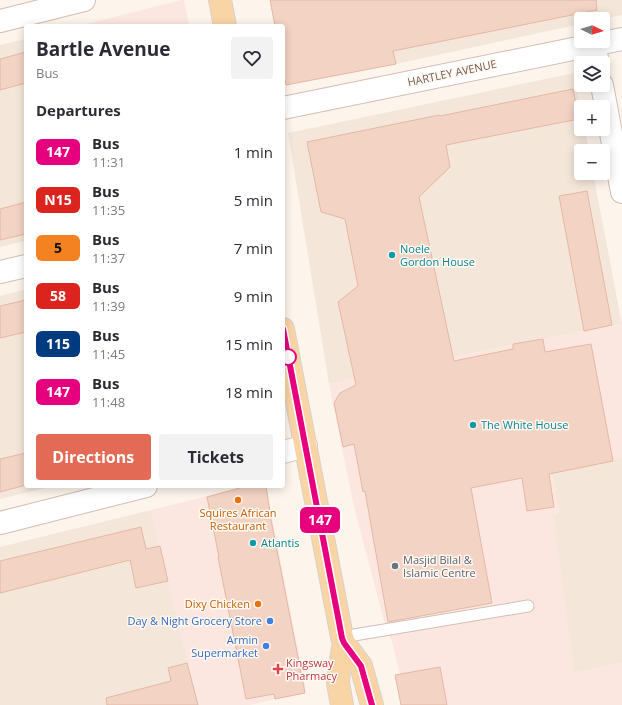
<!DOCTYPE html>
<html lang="en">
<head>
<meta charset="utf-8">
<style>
	:root { --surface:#fff; --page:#f2f2f3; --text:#2b2b33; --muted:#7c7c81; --accent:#e36a54 }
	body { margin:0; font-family:"Open Sans",sans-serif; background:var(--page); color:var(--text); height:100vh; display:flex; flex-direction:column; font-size:15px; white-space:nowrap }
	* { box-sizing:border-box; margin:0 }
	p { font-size:13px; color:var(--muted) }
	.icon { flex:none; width:22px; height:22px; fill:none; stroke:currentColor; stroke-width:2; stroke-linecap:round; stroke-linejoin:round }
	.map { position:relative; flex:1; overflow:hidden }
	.side { position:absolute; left:24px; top:24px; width:261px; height:464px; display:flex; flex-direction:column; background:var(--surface); border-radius:4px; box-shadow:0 2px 10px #0003 }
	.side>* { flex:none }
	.badge { padding:0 8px; border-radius:6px; font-size:14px; line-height:26px }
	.needle { width:26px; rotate:95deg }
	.tools { position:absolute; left:574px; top:12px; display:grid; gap:8px }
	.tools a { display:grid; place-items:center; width:36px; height:36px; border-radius:4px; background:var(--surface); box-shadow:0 2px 10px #0003; font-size:20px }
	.map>.badge { position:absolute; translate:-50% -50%; box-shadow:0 0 0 2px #fff }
	h2 { padding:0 12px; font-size:15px; line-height:36px }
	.round { display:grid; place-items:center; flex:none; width:42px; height:42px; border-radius:4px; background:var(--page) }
	.overview { display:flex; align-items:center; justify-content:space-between; height:68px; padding:0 12px }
	h1 { font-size:19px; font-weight:700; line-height:30px }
	.cta { display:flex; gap:8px; margin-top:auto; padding:8px 12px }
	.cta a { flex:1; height:46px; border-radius:4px; background:var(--accent); color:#fff; font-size:16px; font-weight:700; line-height:46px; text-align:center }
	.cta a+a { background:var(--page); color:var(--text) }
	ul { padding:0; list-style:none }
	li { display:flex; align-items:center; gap:12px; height:48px; padding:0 12px }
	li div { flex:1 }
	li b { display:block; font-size:15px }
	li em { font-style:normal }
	li .badge { min-width:44px; font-weight:700; text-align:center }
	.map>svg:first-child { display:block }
	.residential { fill:#f4e7da }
	.commercial { fill:#fce7e0 }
	.building { fill:#f2d3c4; stroke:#e4b8a4 }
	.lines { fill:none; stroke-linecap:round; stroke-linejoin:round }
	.lane-casing { stroke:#d2beb3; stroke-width:13 }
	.street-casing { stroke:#d2beb3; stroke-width:24 }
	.primary-casing { stroke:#d9d1cd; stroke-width:24 }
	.lane { stroke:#fff; stroke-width:11 }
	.street { stroke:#fff; stroke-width:22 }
	.primary { stroke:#f9d5a6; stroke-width:22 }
	.line-casing { stroke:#fff; stroke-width:9 }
	.line { stroke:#e6007e; stroke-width:6 }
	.culture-dot { fill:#0f9aa8; stroke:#fff9f3; stroke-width:1.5 }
	.stop-dot { fill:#fff; stroke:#e6007e; stroke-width:2 }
	.food-dot { fill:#e8710a; stroke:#fff9f3; stroke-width:1.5 }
	.worship-dot { fill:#6b7280; stroke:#fff9f3; stroke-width:1.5 }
	.shop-dot { fill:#3f7fe0; stroke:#fff9f3; stroke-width:1.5 }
	.health-dot { fill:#e0444e; stroke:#fff9f3; stroke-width:1.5 }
	.labels { text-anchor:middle; stroke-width:3; stroke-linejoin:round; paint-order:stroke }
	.street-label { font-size:11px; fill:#795a4e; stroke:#fff9f3 }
	.culture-label { font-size:11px; fill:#0d838f; stroke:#fff9f3; text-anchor:start }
	.food-label { font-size:11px; fill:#c56008; stroke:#fff9f3 }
	.worship-label { font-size:11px; fill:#5b616d; stroke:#fff9f3; text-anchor:start }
	.shop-label { font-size:11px; fill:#366cbe; stroke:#fff9f3; text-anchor:end }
	.health-label { font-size:11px; fill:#be3a42; stroke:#fff9f3; text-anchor:start }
</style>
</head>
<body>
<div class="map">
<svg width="622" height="705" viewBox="0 0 622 705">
	<rect width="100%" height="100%" fill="#fdf5ec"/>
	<g class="residential">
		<polygon points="383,0 622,0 622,15 603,19 581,19 581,24 396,64"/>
		<polygon points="26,39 26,241 0,247 0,45"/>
		<polygon points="574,73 581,110 581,129 585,129 589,151 581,151 581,173 593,173 622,324 506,346 329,384 288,133"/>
		<polygon points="26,289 26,486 54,486 0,499 0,296"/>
		<polygon points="622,457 622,663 574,673 552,514 559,513 551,470"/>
		<polygon points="151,510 199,705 0,705 0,547"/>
	</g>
	<g class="commercial">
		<polygon points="181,0 184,0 189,26 78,26"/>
		<polygon points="622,324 622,457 551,470 559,513 553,514 574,673 622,663 622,705 401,705 400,674 392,642 384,621 353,503 329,384 506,346"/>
		<polygon points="247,486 266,486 305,685 305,693 275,699 250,705 199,705 151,510"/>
	</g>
	<g class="building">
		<polygon points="270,0 596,0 597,10 393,51 396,64 286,85 283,71 283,26 275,26"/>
		<polygon points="26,52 26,83 0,90 0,59"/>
		<polygon points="573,89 579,119 446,145 450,167 419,197 454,361 513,349 513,344 543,339 545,352 591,344 613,461 549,474 554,507 527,511 522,478 471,488 492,603 388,622 365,491 363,492 354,444 343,447 334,403 340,393 356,385 338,302 358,286 345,219 321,212 307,142 439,115 440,116"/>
		<polygon points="587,191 612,325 584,331 559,196"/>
		<polygon points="26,202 26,234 0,240 0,209"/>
		<polygon points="26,300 26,332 0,338 0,306"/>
		<polygon points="26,453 26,485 0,492 0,459"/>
		<polygon points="247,486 266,486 272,525 305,693 275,699 274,694 246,699 218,557 219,557 207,497"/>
		<polygon points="141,527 146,549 160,546 168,581 136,588 130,560 0,593 0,561"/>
		<polygon points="187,663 198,705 107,705 106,698 171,681 168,668"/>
		<polygon points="440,667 447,705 401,705 395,675"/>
	</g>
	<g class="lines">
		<defs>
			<polyline id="lane" points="342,637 528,606"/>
			<g id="street">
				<polyline points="0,21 84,0"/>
				<polyline points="594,44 598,63"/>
				<polyline points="602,85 622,192"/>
				<polyline points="283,108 622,39"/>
				<polyline points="0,272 26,266"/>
				<polyline points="283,452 306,446"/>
				<polyline points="0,523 146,486"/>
			</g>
			<g id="primary">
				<polyline points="220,0 225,26"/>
				<polyline points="283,329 342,637 344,643 361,666 372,705"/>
				<polyline points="342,705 338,683 339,670 344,643"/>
			</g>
		</defs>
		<use href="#lane" class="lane-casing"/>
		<use href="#street" class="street-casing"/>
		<use href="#primary" class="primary-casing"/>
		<use href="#lane" class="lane"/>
		<use href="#street" class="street"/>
		<use href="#primary" class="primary"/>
	</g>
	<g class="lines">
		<defs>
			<polyline id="line" points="283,329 342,638 344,643 361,666 372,705"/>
		</defs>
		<use href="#line" class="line-casing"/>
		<use href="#line" class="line"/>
	</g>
	<g class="culture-dot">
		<circle cx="392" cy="255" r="4"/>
		<circle cx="473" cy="425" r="4"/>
		<circle cx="253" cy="543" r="4"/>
	</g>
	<circle class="stop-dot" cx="288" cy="357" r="8"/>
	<g class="food-dot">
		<circle cx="238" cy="500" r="4"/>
		<circle cx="258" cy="604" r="4"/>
	</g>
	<circle class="worship-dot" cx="395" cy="566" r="4"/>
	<g class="shop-dot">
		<circle cx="270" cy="621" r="4"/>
		<circle cx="266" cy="646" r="4"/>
	</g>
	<path class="health-dot" d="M276 663h4v4h4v4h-4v4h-4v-4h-4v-4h4z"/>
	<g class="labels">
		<g class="street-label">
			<text transform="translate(452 73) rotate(-12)" y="4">HARTLEY AVENUE</text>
		</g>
		<g class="culture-label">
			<text x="400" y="253">Noele<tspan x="400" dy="13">Gordon House</tspan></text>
			<text x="481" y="429">The White House</text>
			<text x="261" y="547">Atlantis</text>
		</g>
		<g class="food-label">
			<text x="238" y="517">Squires African<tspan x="238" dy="13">Restaurant</tspan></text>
			<text x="250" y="608" text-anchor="end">Dixy Chicken</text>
		</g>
		<g class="worship-label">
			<text x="403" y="564">Masjid Bilal &amp;<tspan x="403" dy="13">Islamic Centre</tspan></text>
		</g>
		<g class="shop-label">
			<text x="262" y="625">Day &amp; Night Grocery Store</text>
			<text x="258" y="644">Armin<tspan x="258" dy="13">Supermarket</tspan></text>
		</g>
		<g class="health-label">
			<text x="286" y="667">Kingsway<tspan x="286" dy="13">Pharmacy</tspan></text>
		</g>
	</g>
</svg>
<div class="tools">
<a><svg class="needle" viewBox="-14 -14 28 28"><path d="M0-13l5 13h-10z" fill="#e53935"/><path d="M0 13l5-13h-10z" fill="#7c7c81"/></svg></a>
<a><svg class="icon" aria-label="layers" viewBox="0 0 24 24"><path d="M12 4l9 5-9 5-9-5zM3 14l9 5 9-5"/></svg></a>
<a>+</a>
<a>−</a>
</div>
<b class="badge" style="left:320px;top:520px;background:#e6007e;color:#fff">147</b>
<section class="side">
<div class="overview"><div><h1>Bartle Avenue</h1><p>Bus</p></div><a class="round"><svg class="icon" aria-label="heart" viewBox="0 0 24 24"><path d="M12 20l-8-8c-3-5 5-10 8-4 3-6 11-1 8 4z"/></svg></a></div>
<h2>Departures</h2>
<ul>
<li><span class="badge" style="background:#e6007e;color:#fff">147</span><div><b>Bus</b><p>11:31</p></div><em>1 min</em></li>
<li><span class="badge" style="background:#dc241f;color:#fff">N15</span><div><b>Bus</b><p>11:35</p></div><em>5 min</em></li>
<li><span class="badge" style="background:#f58220;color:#111">5</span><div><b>Bus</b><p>11:37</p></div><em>7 min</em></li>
<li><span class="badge" style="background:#dc241f;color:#fff">58</span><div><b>Bus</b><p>11:39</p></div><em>9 min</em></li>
<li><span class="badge" style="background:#003b80;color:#fff">115</span><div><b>Bus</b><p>11:45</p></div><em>15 min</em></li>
<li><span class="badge" style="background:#e6007e;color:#fff">147</span><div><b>Bus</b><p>11:48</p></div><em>18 min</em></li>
</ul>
<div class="cta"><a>Directions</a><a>Tickets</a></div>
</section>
</div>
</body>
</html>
